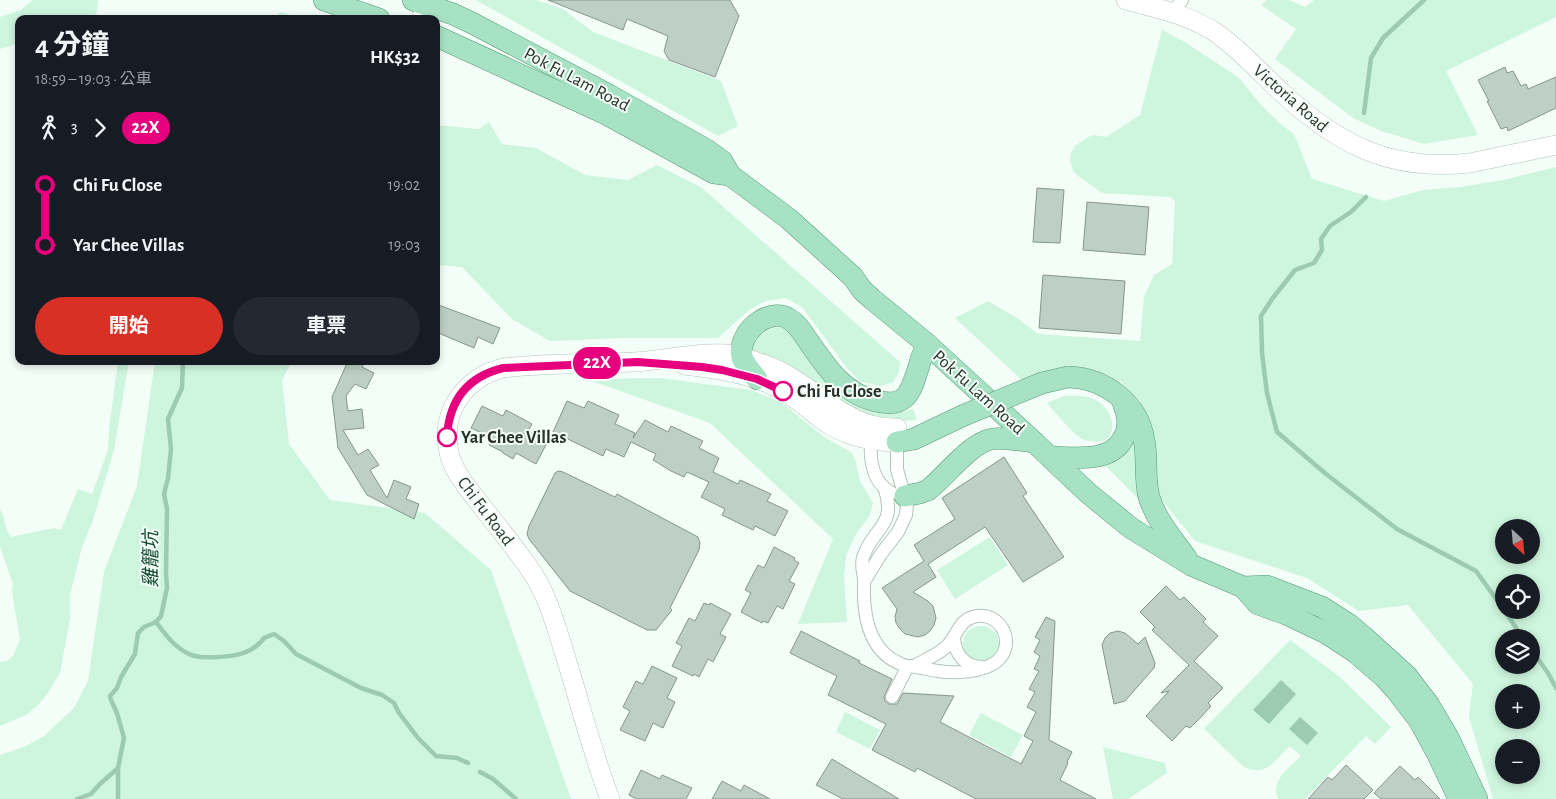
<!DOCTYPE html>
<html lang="zh-TW">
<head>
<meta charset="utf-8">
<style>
	:root { --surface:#171b24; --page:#242831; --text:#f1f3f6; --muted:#9ea1a6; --accent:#d93025 }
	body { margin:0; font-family:"Alegreya Sans","Noto Sans TC",sans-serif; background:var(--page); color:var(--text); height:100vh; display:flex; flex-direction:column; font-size:19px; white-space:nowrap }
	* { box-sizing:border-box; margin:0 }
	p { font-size:16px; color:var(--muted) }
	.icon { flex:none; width:28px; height:28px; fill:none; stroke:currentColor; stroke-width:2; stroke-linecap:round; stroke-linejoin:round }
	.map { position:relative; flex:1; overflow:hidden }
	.details { position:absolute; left:15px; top:15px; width:425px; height:350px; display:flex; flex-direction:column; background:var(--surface); border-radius:10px; box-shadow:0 2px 8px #0003 }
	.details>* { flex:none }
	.badge { padding:0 10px; border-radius:16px; font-size:18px; line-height:32px }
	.needle { width:32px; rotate:154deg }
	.buttons { position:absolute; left:1495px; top:519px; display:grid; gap:10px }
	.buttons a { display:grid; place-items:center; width:45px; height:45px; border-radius:50%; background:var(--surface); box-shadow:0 2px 8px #0003; font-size:25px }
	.map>.badge { position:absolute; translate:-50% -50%; box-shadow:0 0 0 2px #fff }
	.legs { display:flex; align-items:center; gap:8px; height:55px; padding:0 20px; font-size:16px }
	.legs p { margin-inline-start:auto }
	.summary { display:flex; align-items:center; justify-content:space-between; height:85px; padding:0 20px }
	h1 { font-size:28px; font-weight:700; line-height:38px }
	.action { display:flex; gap:10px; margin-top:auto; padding:10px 20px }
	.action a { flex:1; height:58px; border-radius:30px; background:var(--accent); color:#fff; font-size:20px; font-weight:700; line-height:58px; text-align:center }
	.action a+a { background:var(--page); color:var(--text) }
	ul { padding:0 20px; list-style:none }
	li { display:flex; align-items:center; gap:18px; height:60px; font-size:19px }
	li i { display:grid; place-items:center; width:8px; height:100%; margin:0 6px; background:currentColor }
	li i::after { content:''; width:12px; height:12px; margin:-6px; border:4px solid; border-radius:50%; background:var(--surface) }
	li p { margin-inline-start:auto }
	li:first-child i { background:linear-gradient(#0000 50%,currentColor 0) }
	li:last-child i { background:linear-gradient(currentColor 50%,#0000 0) }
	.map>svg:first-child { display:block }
	.green { fill:#cef5de; fill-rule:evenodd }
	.water { fill:#9ccbb1 }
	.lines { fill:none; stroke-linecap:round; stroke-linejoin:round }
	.stream { stroke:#9ccbb1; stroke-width:4.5 }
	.building { fill:#becfc5; stroke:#85968c }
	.street-casing { stroke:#b3c4ba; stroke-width:14 }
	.secondary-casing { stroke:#b3c4ba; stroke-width:20 }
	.primary-casing { stroke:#569776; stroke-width:22 }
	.street { stroke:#fff; stroke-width:12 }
	.secondary { stroke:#fff; stroke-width:19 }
	.primary { stroke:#a8e2c5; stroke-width:21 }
	.primary-bridge-casing { stroke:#569776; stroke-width:22; stroke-linecap:butt }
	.primary-bridge { stroke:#a8e2c5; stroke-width:21 }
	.line-1-casing { stroke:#fff; stroke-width:11 }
	.line-1 { stroke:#e6007e; stroke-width:8 }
	.stop-1-dot { fill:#fff; stroke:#e6007e; stroke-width:2.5 }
	.labels { text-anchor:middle; stroke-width:4; stroke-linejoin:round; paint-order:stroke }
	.street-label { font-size:18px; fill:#2a312d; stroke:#f4fef8 }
	.stop-label { font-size:18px; font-weight:bold; fill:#2a312d; stroke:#f4fef8; text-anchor:start }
	.water-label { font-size:19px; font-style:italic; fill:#104a31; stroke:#f4fef8 }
</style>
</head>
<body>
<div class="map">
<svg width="1556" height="799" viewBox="0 0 1556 799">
	<rect width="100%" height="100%" fill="#f4fef8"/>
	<g class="green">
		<polygon points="33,0 98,0 97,11 93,19 19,19 19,43 0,49 0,17 21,10"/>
		<polygon points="476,0 536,0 563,9 593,32 721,81 738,126 718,136"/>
		<polygon points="1267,0 1289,0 1305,7 1314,0 1556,0 1556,17 1446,71 1478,135 1424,144 1381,131 1353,118 1275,59 1296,29 1261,5"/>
		<polygon points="281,12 294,16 297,19 269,19"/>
		<path d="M1162,30L1183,41L1238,77L1261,105L1283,126L1294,134L1312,179L1384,201L1423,190L1460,187L1503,180L1556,167V799H1493L1469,717L1473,684L1408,605L1359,611L1307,578L1195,541L1158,495L1156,456L1152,428L1140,401L1120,381L1096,370L1069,368L1043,372L1023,381L955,318L988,301L1017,318L1038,334L1140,341L1144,297L1154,275L1172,264L1175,202L1171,197L1102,193L1078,176L1073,171L1070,161L1071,153L1075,146L1088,137L1094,135L1106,137L1140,115ZM1504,528H1531V555H1504ZM1504,582H1531V610H1504ZM1504,638H1531V665H1504ZM1504,692H1531V720H1504ZM1504,748H1531V775H1504Z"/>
		<polygon points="489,122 502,144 536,148 585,175 628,180 657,165 702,188 900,362 899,372 893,382 881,386 861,382 846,367 802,307 785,298 766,301 749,310 718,338 623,338 550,341 512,319 462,267 436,265 436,125 479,129"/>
		<path d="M776,327L787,329L831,390L853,404L875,411L898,413L913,409L917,420L897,421L874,420L748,354C755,338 759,333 776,327Z"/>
		<path d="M118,361H129L114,450L93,520L82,547L70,595V619L60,673L48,693L38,705L26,715L0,726V662L7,661L13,656L20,640L12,591L13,584L0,547V509C6,518 4,529 11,537L54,528L61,530L78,489L92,494L108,450L109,429Z"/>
		<polygon points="155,361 292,361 282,380 289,444 330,500 425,513 491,570 571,799 0,799 0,755 24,747 44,736 74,708 88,681 104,572 137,486"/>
		<polygon points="659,378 751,390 782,403 824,437 851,452 855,459 860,481 873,503 870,515 856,534 846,556 844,577 847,622 798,624 833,539 710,423 586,379"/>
		<path d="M1064,396C1073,396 1082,395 1091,398C1119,408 1120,448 1090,441C1088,441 1083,440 1082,439C1073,434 1055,412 1047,403Z"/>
		<polygon points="1134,425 1145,506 1102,462"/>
		<polygon points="990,537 1008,565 955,599 937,570"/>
		<circle cx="981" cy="644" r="18"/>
		<path d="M1290,640L1340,677L1391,727L1375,744L1366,736L1305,799H1278C1270,780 1289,768 1301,756L1290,746C1275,759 1267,778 1244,767L1204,729Z"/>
		<polygon points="845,712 880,730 870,749 836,732"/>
		<polygon points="981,713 1023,735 1011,757 969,735"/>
		<polygon points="1103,747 1165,763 1167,773 1128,799 1113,799"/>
	</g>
	<g class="water">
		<polygon points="1281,680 1296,694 1269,724 1253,710"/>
		<polygon points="1300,717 1318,733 1307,745 1289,729"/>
	</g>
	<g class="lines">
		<g class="stream">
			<polyline points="1364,113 1371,58 1383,38 1424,0"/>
			<polyline points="1366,197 1351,212 1330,226 1321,239 1322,250 1314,263 1295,270 1272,299 1261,316 1262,353 1267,393 1277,432 1326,474 1397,529 1476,571 1504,610"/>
			<polyline points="1504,610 1523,638"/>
			<path d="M156,622C165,634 174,647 189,654C200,660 234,657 246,652C252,650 261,643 264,638L274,634L284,641L296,654L361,688L382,695L394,703L399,713L418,738L436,756L457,758L468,763"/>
			<polyline points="1531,649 1548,673 1556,688"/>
			<polyline points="480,772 493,779 516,799"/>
			<polyline points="77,799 91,794 100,784 118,768"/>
			<polyline points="118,799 118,768 124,738 117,713 111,700 110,696 117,688 121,677 135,654 138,633 144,627 156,622 161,616 167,588 166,572 167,509 164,494 168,478 171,449 168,419 182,388 183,361"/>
		</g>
	</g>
	<g class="building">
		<polygon points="548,0 730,0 739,16 715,77 669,60 664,51 668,36 627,19 623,30"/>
		<polygon points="1505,67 1507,73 1513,71 1521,86 1526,84 1528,89 1556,77 1556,108 1508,131 1507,127 1501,129 1487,101 1489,101 1478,80"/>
		<polygon points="1037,188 1064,190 1060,243 1033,242"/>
		<polygon points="1087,202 1149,207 1145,255 1083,250"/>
		<polygon points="1043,275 1125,281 1121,334 1039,328"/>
		<polygon points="436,304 500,328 493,344 478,337 474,348 436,332"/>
		<polygon points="348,361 365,361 362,367 374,373 366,389 355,384 346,396 348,411 362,409 364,428 343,430 358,455 368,449 379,465 370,470 387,498 394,480 411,487 406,499 419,504 414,519 367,495 338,448 332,397"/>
		<polygon points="567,401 584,408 588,401 619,415 615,424 635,433 633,438 645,420 668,432 671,426 703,441 699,448 719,458 713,472 738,484 740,480 771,494 767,501 788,511 775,536 755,526 753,530 722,515 725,509 701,497 709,482 687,472 684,477 671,471 653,460 656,454 631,442 624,457 606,449 603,456 553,432"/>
		<polygon points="482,406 503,416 506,410 532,424 528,431 548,441 536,464 516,453 513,459 503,453 503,452 489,445 492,438 471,428"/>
		<polygon points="1004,457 1027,493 1023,496 1064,557 1023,582 985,527 928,564 936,577 913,592 928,601 933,606 936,618 934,625 930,631 925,635 918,637 905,634 900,629 896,623 895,617 897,609 882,588 924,561 914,545 955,519 942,498"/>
		<polygon points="558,471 563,472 615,497 617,494 698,537 700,543 699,550 670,608 672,610 656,630 647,630 570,591 529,539 527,534 529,526 555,473"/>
		<polygon points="774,547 795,558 794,560 799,563 789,581 795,584 783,609 777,606 768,623 763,621 762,623 741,612 751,593 745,590 758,565 764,568"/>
		<polygon points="1166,586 1180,600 1184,597 1206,619 1203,622 1218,636 1194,661 1223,688 1208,703 1211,706 1202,716 1190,728 1186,726 1172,741 1146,716 1169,691 1161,693 1189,665 1152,630 1155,627 1140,612"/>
		<polygon points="704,603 709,605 710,603 731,614 720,634 726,637 713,662 708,659 699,677 694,674 693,676 672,666 682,646 676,643 689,618 695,621"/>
		<polygon points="1046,617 1055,621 1049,740 1072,752 1067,762 1068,763 1060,780 1096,799 976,799 917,768 915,772 872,750 886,724 828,695 837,676 790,653 801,631 860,661 859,663 892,679 884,697 885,701 889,704 897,704 903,693 954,696 940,722 1021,764 1033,741 1024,736 1036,712 1027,707 1035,692 1029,689 1039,671 1034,669 1040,656 1034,652 1040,640 1035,637"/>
		<polygon points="1118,631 1125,633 1138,644 1145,637 1155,663 1154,668 1125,701 1114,704 1102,645 1105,638 1110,633"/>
		<polygon points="652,666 677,678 667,698 675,702 663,728 653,723 645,741 620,730 630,711 623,707 636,681 643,684"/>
		<polygon points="832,759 899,799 843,799 816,785"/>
		<polygon points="1346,765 1373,790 1364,799 1308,799 1328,777 1332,780"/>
		<polygon points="1400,766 1415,780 1418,777 1440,799 1381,799 1374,793"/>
		<polygon points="641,770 660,779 662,775 692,788 686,799 636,799 629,795"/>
		<polygon points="722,781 741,791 744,785 770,799 712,799"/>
	</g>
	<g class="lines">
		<defs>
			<g id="street">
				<polyline points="1172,13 1182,0"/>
				<path d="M872,433C869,454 870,482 892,493"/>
				<path d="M885,490C897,527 871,529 863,558C860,567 865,575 864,584C863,614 868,651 901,664C905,666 910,666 915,667C923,668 930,670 938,671C954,674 983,672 996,662C1018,645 1001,609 973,617C958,621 957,637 946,647C937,655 925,660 914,666"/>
				<polyline points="865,580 881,554 898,532 906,515 907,505 897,469 897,436"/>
				<path d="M954,638C955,654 965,667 982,667"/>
				<polyline points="892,697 908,666"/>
			</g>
			<g id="secondary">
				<path d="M1126,0C1157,8 1188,15 1215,32C1238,48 1257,69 1277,88C1335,143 1388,172 1470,163L1556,145"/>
				<polyline points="421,19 429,0"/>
				<path d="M684,365C713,368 748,373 774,386C792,394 806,407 821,419C844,436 869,441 897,442"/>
				<path d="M610,799C592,752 580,703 565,655C555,623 547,592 527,565C513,545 498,527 483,508C469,489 451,471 448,447C442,409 467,377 503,368C546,363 591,364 635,362C665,360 696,352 726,354C738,355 751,360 763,364C803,377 830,413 871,425C879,428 889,428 897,428"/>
			</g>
			<g id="primary">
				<polyline points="324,0 379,19"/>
				<polyline points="413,0 453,14 472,23 609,95 707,150 722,161 730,175 789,219 853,277 862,290 872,299 927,344 1034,442 1088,493 1131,528 1191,565 1243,587 1267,586 1322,607 1350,625 1364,637 1407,676 1429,705 1448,737 1477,799"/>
				<polyline points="436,36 606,114 714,173 730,175"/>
				<path d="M1068,377C1105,378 1138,403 1144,440C1148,459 1144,478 1149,497C1156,520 1173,539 1187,559"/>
				<path d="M757,379C752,373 744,364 742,357C737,333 768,306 789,319C798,324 803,334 809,342C827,368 844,394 876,401C908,409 911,390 919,366C921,358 924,351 927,344"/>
				<polyline points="897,442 914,439 962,416"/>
				<path d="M1050,457C1075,457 1111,464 1124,437C1130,426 1128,414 1123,403"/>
				<path d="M905,496L920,493L928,490C946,476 970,443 992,439C1005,437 1021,441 1034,442"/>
				<polyline points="1243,587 1258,604 1286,614 1326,633 1355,652 1384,677 1396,690 1419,720 1437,753 1459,799"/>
			</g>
		</defs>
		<use href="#street" class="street-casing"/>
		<use href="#secondary" class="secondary-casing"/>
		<use href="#primary" class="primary-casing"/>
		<use href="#street" class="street"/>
		<use href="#secondary" class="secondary"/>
		<use href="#primary" class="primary"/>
		<defs>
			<polyline id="primary-bridge" points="962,416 1042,383 1068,377"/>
		</defs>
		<use href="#primary-bridge" class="primary-bridge-casing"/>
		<use href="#primary-bridge" class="primary-bridge"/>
	</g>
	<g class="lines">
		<defs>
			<path id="line-1" d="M447,437C449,401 467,377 503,368L638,362L702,367L722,370L757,379L783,391"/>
		</defs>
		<use href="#line-1" class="line-1-casing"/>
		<use href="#line-1" class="line-1"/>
	</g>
	<g class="stop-1-dot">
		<circle cx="783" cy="391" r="9"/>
		<circle cx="447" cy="437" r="9"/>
	</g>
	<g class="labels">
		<g class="street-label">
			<text transform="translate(577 79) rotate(28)" y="6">Pok Fu Lam Road</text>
			<text transform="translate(1291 98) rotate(41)" y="6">Victoria Road</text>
			<text transform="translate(979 392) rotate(42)" y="6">Pok Fu Lam Road</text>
			<text transform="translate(486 511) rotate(53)" y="6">Chi Fu Road</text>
		</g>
		<g class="stop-label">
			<text x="797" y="397">Chi Fu Close</text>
			<text x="461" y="443">Yar Chee Villas</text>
		</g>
		<g class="water-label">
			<text transform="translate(150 559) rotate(-90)" y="7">雞籠坑</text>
		</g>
	</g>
</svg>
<div class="buttons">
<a><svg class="needle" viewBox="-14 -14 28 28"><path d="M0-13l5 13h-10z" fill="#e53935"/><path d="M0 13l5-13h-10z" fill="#9ea1a6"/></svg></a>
<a><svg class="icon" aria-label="locate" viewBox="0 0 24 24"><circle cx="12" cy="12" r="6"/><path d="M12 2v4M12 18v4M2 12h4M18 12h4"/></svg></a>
<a><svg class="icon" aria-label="layers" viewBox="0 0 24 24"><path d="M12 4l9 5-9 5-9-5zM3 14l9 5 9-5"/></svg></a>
<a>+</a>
<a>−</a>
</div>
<b class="badge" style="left:597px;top:363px;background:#e6007e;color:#fff">22X</b>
<section class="details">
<div class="summary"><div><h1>4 分鐘</h1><p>18:59 – 19:03 · 公車</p></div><b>HK$32</b></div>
<div class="legs"><svg class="icon" aria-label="walk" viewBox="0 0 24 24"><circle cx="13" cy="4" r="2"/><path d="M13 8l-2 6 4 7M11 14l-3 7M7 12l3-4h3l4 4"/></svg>3<svg class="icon" aria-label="forward" viewBox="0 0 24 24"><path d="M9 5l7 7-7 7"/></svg><b class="badge" style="background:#e6007e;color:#fff">22X</b></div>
<ul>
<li><i style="color:#e6007e"></i><b>Chi Fu Close</b><p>19:02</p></li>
<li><i style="color:#e6007e"></i><b>Yar Chee Villas</b><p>19:03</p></li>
</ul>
<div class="action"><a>開始</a><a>車票</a></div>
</section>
</div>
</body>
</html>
